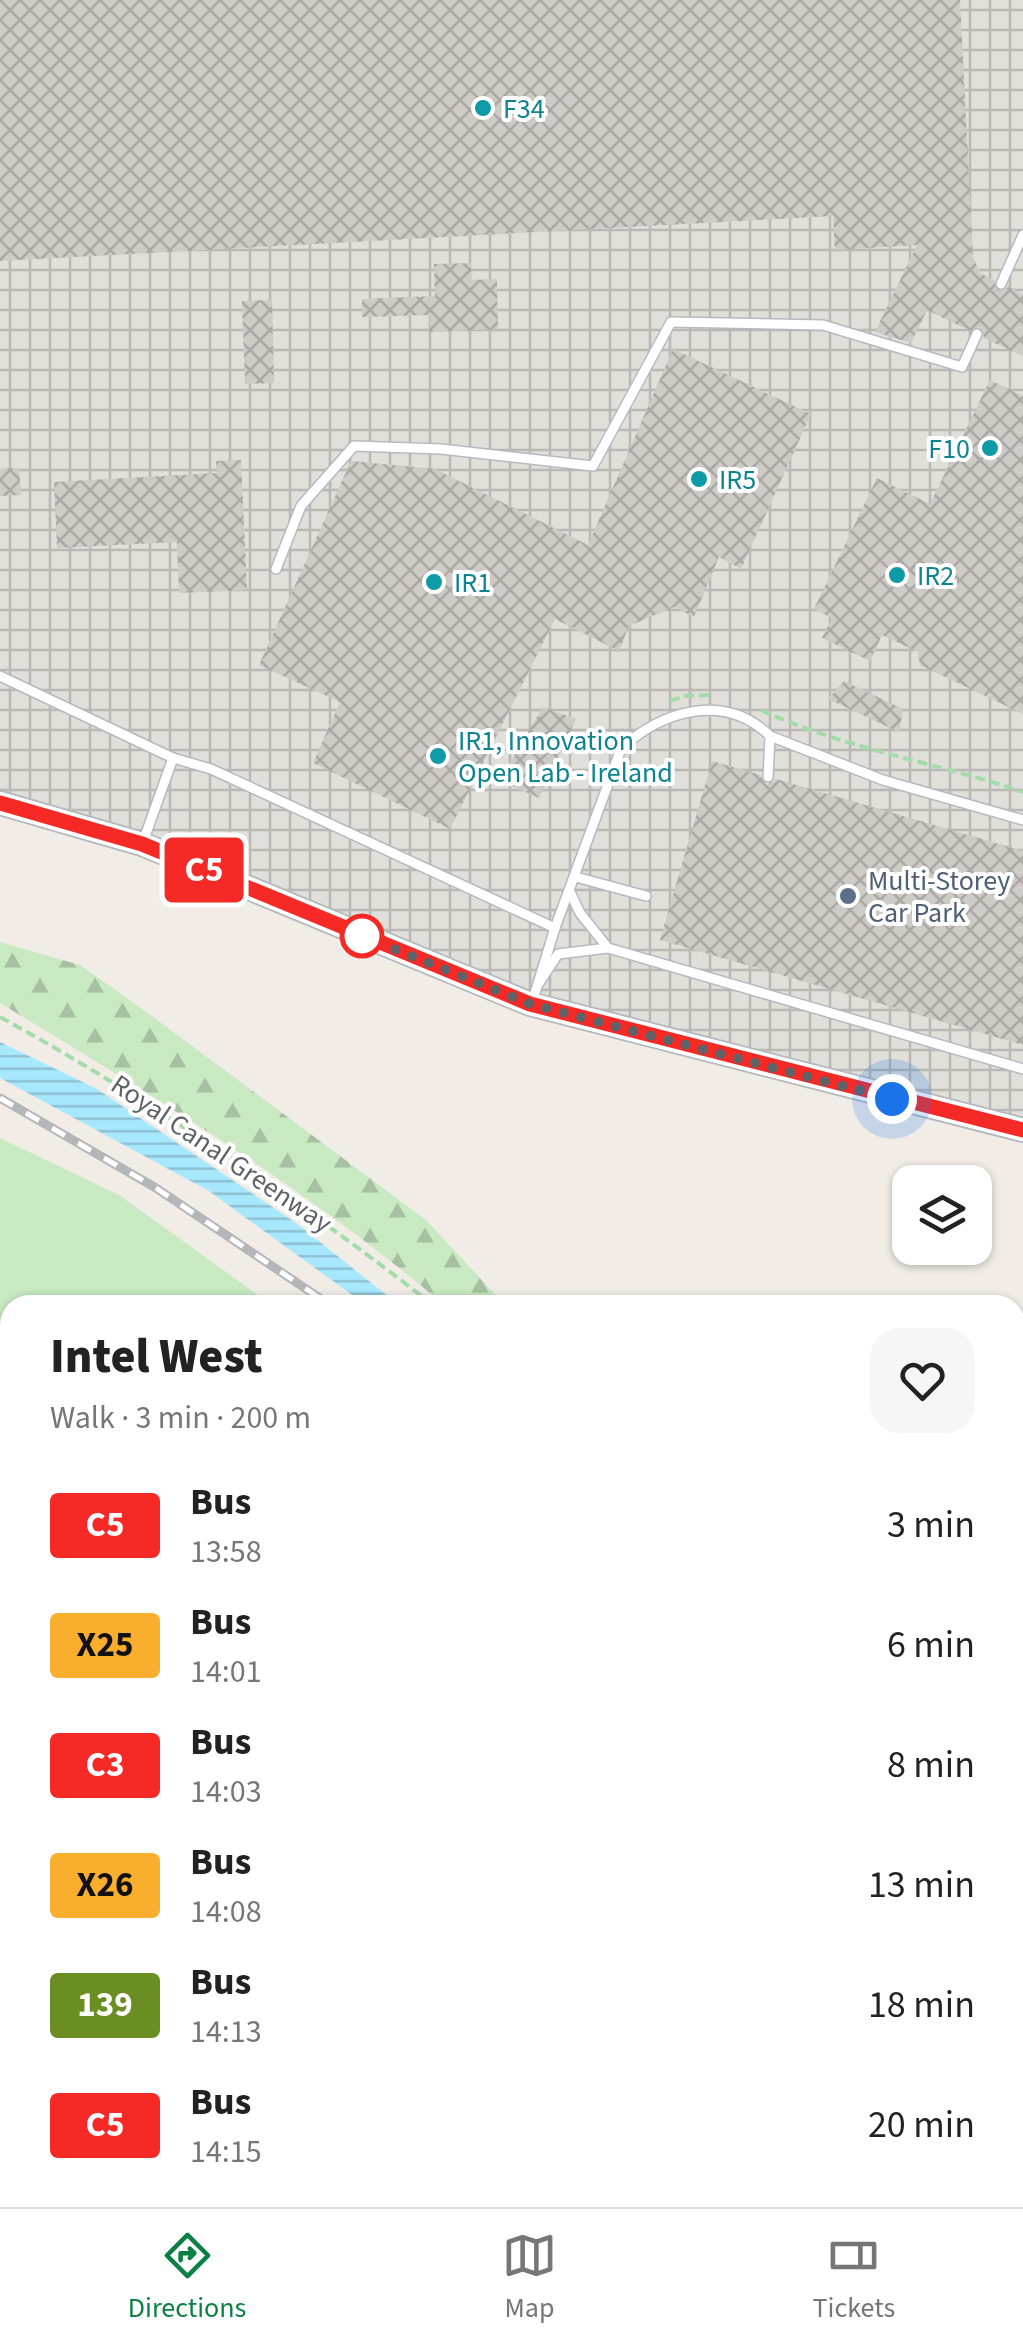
<!DOCTYPE html>
<html lang="en">
<head>
<meta charset="utf-8">
<style>
	:root { --surface:#fff; --page:#f6f6f6; --text:#222; --muted:#767676; --line:#e0e0e0; --accent:#0b8043 }
	body { margin:0; font-family:"Source Sans 3",sans-serif; background:var(--page); color:var(--text); height:100vh; display:flex; flex-direction:column; font-size:38px; white-space:nowrap }
	* { box-sizing:border-box; margin:0 }
	p { font-size:32px; color:var(--muted) }
	.icon { flex:none; width:55px; height:55px; fill:none; stroke:currentColor; stroke-width:2; stroke-linecap:round; stroke-linejoin:round }
	.map { position:relative; flex:1; overflow:hidden }
	.details { position:absolute; left:0px; top:1295px; width:1025px; height:912px; display:flex; flex-direction:column; background:var(--surface); border-radius:30px 30px 0 0; box-shadow:0 2px 8px #0004 }
	.details>* { flex:none }
	.badge { padding:0 20px; border-radius:8px; font-size:35px; line-height:65px }
	.fabs { position:absolute; left:892px; top:1165px; display:grid; gap:20px }
	.fabs a { display:grid; place-items:center; width:100px; height:100px; border-radius:20px; background:var(--surface); box-shadow:0 2px 8px #0004; font-size:50px }
	.you { position:absolute; width:50px; height:50px; margin:-25px; border:8px solid #fff; border-radius:50%; background:#1a73e8; box-shadow:0 0 0 15px #1a73e833 }
	.map>.badge { position:absolute; translate:-50% -50%; box-shadow:0 0 0 5px #fff }
	.round { display:grid; place-items:center; flex:none; width:105px; height:105px; border-radius:30px; background:var(--page) }
	.summary { display:flex; align-items:center; justify-content:space-between; height:170px; padding:0 50px }
	h1 { font-size:48px; font-weight:800; line-height:75px }
	ul { padding:0; list-style:none }
	li { display:flex; align-items:center; gap:30px; height:120px; padding:0 50px }
	li div { flex:1 }
	li b { display:block; font-size:38px }
	li em { font-style:normal }
	li .badge { min-width:110px; font-weight:700; text-align:center }
	.tab-bar { display:flex; justify-content:space-around; align-items:center; height:140px; border-top:2px solid var(--line); background:var(--surface); font-size:28px; color:var(--muted) }
	.tab-bar a { display:grid; justify-items:center; gap:5px }
	.tab-bar .on { color:var(--accent) }
	.map>svg:first-child { display:block }
	.industrial { fill:url(#industrial-grid) }
	.green { fill:#c8e9c2 }
	.forest { fill:url(#forest-firs) }
	.water { fill:url(#water-rules) }
	.building { fill:url(#building-cross-hatch) }
	.lines { fill:none; stroke-linecap:round; stroke-linejoin:round }
	.lane-casing { stroke:#b6babd; stroke-width:12 }
	.secondary-casing { stroke:#b4babe; stroke-width:26 }
	.path { stroke:#a4dca9; stroke-width:4; stroke-dasharray:10 5; stroke-linecap:butt }
	.lane { stroke:#fff; stroke-width:9 }
	.secondary { stroke:#fff; stroke-width:22 }
	.rail-casing { stroke:#b5b6b7; stroke-width:9 }
	.rail { stroke:#fff; stroke-width:5; stroke-dasharray:15; stroke-linecap:butt }
	.line-casing { stroke:#fff; stroke-width:22 }
	.line { stroke:#f52a26; stroke-width:15 }
	.walk { stroke:#5d6367; stroke-width:10; stroke-dasharray:0 18 }
	.culture-dot { fill:#0f9aa8; stroke:#fff; stroke-width:4 }
	.service-dot { fill:#5c6f8a; stroke:#fff; stroke-width:4 }
	.stop-dot { fill:#fff; stroke:#f52a26; stroke-width:5 }
	.labels { text-anchor:middle; stroke-width:8; stroke-linejoin:round; paint-order:stroke }
	.culture-label { font-size:28px; fill:#0d838f; stroke:#fff; text-anchor:start }
	.service-label { font-size:28px; fill:#4e5e75; stroke:#fff; text-anchor:start }
	.street-label { font-size:28px; fill:#5d6367; stroke:#fff }
</style>
</head>
<body>
<div class="map">
<svg width="1023" height="2207" viewBox="0 0 1023 2207">
	<defs>
		<pattern id="industrial-grid" width="8" height="8" patternUnits="userSpaceOnUse" patternTransform="scale(2.5)"><rect width="8" height="8" fill="#e1dfda"/><path d="M0 4h8M4 0v8" fill="none" stroke="#bab8b5"/></pattern>
		<pattern id="forest-firs" width="22" height="20" patternUnits="userSpaceOnUse" patternTransform="scale(2.5)"><rect width="22" height="20" fill="#c8e9c2"/><path d="M5 1l3.5 6h-7zM16 11l3.5 6h-7z" fill="#a6c0a1"/></pattern>
		<pattern id="water-rules" width="6" height="5" patternUnits="userSpaceOnUse" patternTransform="scale(2.5)"><rect width="6" height="5" fill="#a8e8ff"/><path d="M0 2.5h6" fill="none" stroke="#8cc0d2"/></pattern>
		<pattern id="building-cross-hatch" width="8" height="8" patternUnits="userSpaceOnUse" patternTransform="scale(2.5)"><rect width="8" height="8" fill="#cecac5"/><path d="M0 0l8 8M0 8l8-8" fill="none" stroke="#aaa8a4"/></pattern>
	</defs>
	<rect width="100%" height="100%" fill="#f1ede6"/>
	<g class="industrial">
		<polygon points="0,0 1023,0 1023,1126 528,1009 128,841 0,806"/>
		<polygon points="1015,1602 1023,1606 1023,1762 1015,1756"/>
	</g>
	<g class="green">
		<polygon points="0,1138 119,1195 272,1305 10,1305 10,1592 0,1585"/>
		<polygon points="0,1619 10,1625 10,2198 872,2198 869,2207 0,2207"/>
	</g>
	<path class="forest" d="M0,942L80,965L145,1011L426,1220L505,1305H444C307,1188 153,1096 0,1003Z"/>
	<polygon class="water" points="0,1042 97,1089 296,1223 399,1305 366,1305 209,1191 0,1078"/>
	<g class="building">
		<polygon points="0,0 960,0 973,257 980,273 994,280 997,291 1009,287 1023,294 1023,356 984,338 981,327 970,331 927,310 911,343 875,332 917,245 835,250 833,216 0,261"/>
		<polygon points="471,263 471,280 497,279 498,329 430,332 430,315 362,317 362,299 435,296 434,264"/>
		<polygon points="272,300 274,383 245,384 242,301"/>
		<polygon points="673,349 811,414 741,569 719,557 694,617 674,607 629,626 619,651 555,619 450,829 313,763 340,702 259,665 351,461 435,469 588,545"/>
		<polygon points="990,380 1023,396 1023,714 920,665 918,652 882,635 870,661 822,638 832,618 814,609 877,478 930,504"/>
		<polygon points="241,460 247,590 179,593 177,542 57,548 54,482 217,473 216,461"/>
		<polygon points="19,468 21,495 0,496 0,469"/>
		<polygon points="844,681 903,709 899,732 828,699"/>
		<polygon points="543,707 576,719 539,798 500,780"/>
		<polygon points="712,761 760,775 767,785 776,779 1023,851 1023,1045 660,940"/>
	</g>
	<g class="lines">
		<defs>
			<g id="lane">
				<polyline points="1001,284 1023,235"/>
				<polyline points="276,569 301,506 354,446 441,449 593,466 671,322 823,325 962,367 977,334"/>
				<polyline points="0,676 173,758 143,842"/>
				<polyline points="770,736 883,780 1023,820"/>
				<path d="M173,758L211,769L555,928L621,749C662,710 725,692 770,736L768,777"/>
				<polyline points="576,877 646,896"/>
				<polyline points="570,892 580,913 608,948 1023,1069"/>
				<polyline points="539,983 558,954 608,948"/>
				<polyline points="535,993 555,928"/>
			</g>
			<polyline id="secondary" points="0,803 142,844 530,1004 1023,1130"/>
		</defs>
		<use href="#lane" class="lane-casing"/>
		<use href="#secondary" class="secondary-casing"/>
		<g class="path">
			<polyline points="670,701 684,696 709,695"/>
			<path d="M761,710C845,749 935,762 1023,792"/>
			<path d="M0,1017C152,1101 296,1198 433,1305"/>
			<polyline points="0,1600 10,1607"/>
			<polyline points="1015,1831 1023,1837"/>
		</g>
		<use href="#lane" class="lane"/>
		<use href="#secondary" class="secondary"/>
		<defs>
			<g id="rail">
				<polyline points="0,1098 156,1188 330,1305"/>
				<polyline points="1015,1921 1023,1927"/>
			</g>
		</defs>
		<use href="#rail" class="rail-casing"/>
		<use href="#rail" class="rail"/>
	</g>
	<g class="lines">
		<defs>
			<polyline id="line" points="0,803 142,844 530,1004 1023,1130"/>
		</defs>
		<use href="#line" class="line-casing"/>
		<use href="#line" class="line"/>
		<polyline class="walk" points="362,936 530,1004 892,1099"/>
	</g>
	<g class="culture-dot">
		<circle cx="483" cy="108" r="10"/>
		<circle cx="990" cy="448" r="10"/>
		<circle cx="699" cy="479" r="10"/>
		<circle cx="897" cy="575" r="10"/>
		<circle cx="434" cy="582" r="10"/>
		<circle cx="438" cy="756" r="10"/>
	</g>
	<circle class="service-dot" cx="848" cy="896" r="10"/>
	<circle class="stop-dot" cx="362" cy="936" r="20"/>
	<g class="labels">
		<g class="culture-label">
			<text x="503" y="118">F34</text>
			<text x="970" y="458" text-anchor="end">F10</text>
			<text x="719" y="489">IR5</text>
			<text x="917" y="585">IR2</text>
			<text x="454" y="592">IR1</text>
			<text x="458" y="750">IR1, Innovation<tspan x="458" dy="32">Open Lab - Ireland</tspan></text>
		</g>
		<g class="service-label">
			<text x="868" y="890">Multi-Storey<tspan x="868" dy="32">Car Park</tspan></text>
		</g>
		<g class="street-label">
			<text transform="translate(222 1153) rotate(34)" y="10">Royal Canal Greenway</text>
		</g>
	</g>
</svg>
<div class="fabs">
<a><svg class="icon" aria-label="layers" viewBox="0 0 24 24"><path d="M12 4l9 5-9 5-9-5zM3 14l9 5 9-5"/></svg></a>
</div>
<div class="you" style="left:892px;top:1099px"></div>
<b class="badge" style="left:204px;top:870px;background:#f52a26;color:#fff">C5</b>
<section class="details">
<div class="summary"><div><h1>Intel West</h1><p>Walk · 3 min · 200 m</p></div><a class="round"><svg class="icon" aria-label="heart" viewBox="0 0 24 24"><path d="M12 20l-8-8c-3-5 5-10 8-4 3-6 11-1 8 4z"/></svg></a></div>
<ul>
<li><span class="badge" style="background:#f52a26;color:#fff">C5</span><div><b>Bus</b><p>13:58</p></div><em>3 min</em></li>
<li><span class="badge" style="background:#f9af2d;color:#111">X25</span><div><b>Bus</b><p>14:01</p></div><em>6 min</em></li>
<li><span class="badge" style="background:#f52a26;color:#fff">C3</span><div><b>Bus</b><p>14:03</p></div><em>8 min</em></li>
<li><span class="badge" style="background:#f9af2d;color:#111">X26</span><div><b>Bus</b><p>14:08</p></div><em>13 min</em></li>
<li><span class="badge" style="background:#6b8e23;color:#fff">139</span><div><b>Bus</b><p>14:13</p></div><em>18 min</em></li>
<li><span class="badge" style="background:#f52a26;color:#fff">C5</span><div><b>Bus</b><p>14:15</p></div><em>20 min</em></li>
</ul>
</section>
</div>
<nav class="tab-bar">
<a class="on"><svg class="icon" aria-label="directions" viewBox="0 0 24 24"><path d="M12 3l9 9-9 9-9-9zM9 14v-3h6M13 9l2 2-2 2"/></svg>Directions</a>
<a><svg class="icon" aria-label="map" viewBox="0 0 24 24"><path d="M3 6l6-2 6 2 6-2v14l-6 2-6-2-6 2zM9 4v14M15 6v14"/></svg>Map</a>
<a><svg class="icon" aria-label="tickets" viewBox="0 0 24 24"><path d="M3 7h18v10H3zM15 7v10"/></svg>Tickets</a>
</nav>
</body>
</html>
